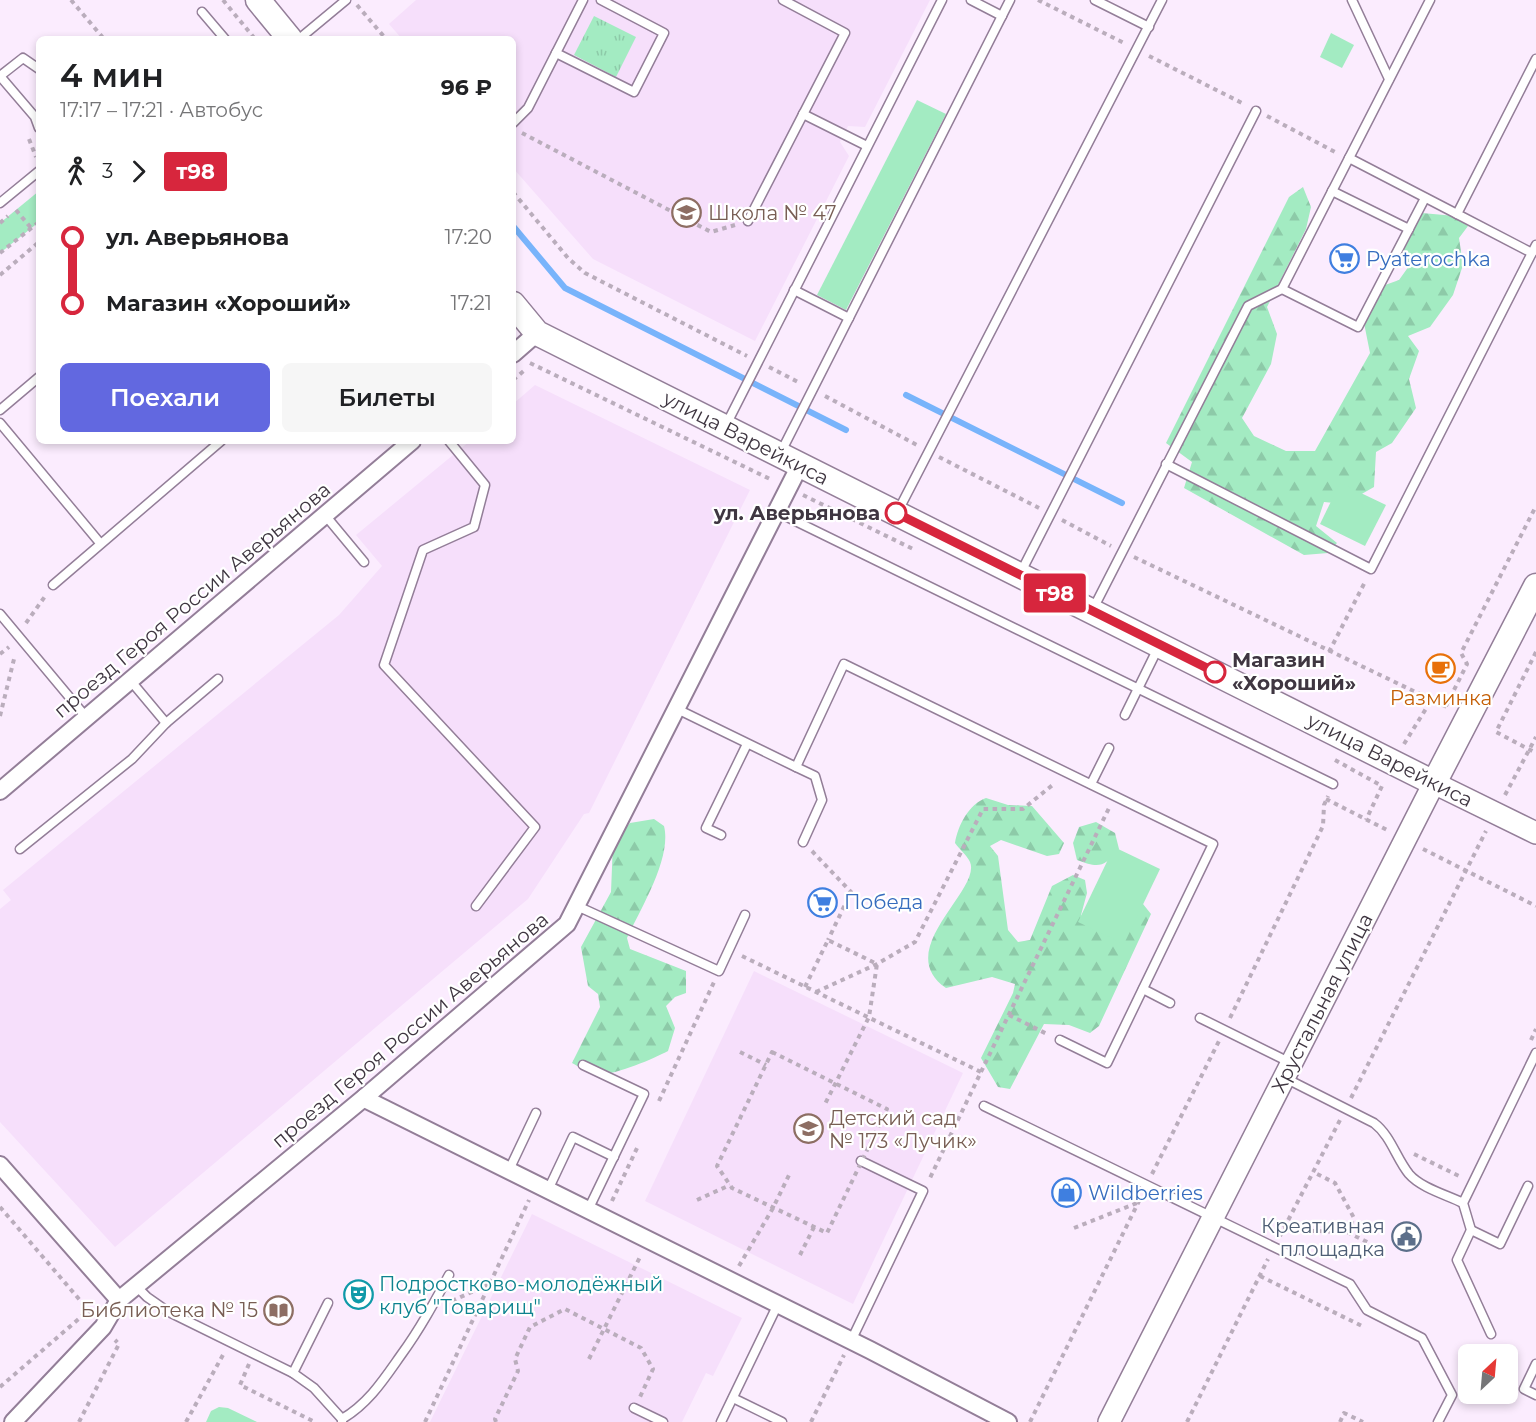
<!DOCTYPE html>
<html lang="ru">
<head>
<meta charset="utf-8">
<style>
	:root { --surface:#fff; --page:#f6f6f6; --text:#202124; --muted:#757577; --accent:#6268e0 }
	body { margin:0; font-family:Montserrat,sans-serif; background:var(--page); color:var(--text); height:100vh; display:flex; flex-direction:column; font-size:22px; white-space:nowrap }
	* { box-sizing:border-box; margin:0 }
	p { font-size:20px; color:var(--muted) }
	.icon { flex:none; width:33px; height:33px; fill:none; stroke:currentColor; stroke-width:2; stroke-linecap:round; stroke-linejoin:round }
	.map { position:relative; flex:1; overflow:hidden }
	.panel { position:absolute; left:36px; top:36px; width:480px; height:408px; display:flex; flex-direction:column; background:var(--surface); border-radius:9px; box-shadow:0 3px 9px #0003 }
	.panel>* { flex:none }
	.badge { padding:0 12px; border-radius:4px; font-size:21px; line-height:39px }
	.needle { width:39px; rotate:26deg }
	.controls { position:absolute; left:1458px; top:1344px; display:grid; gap:12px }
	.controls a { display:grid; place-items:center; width:60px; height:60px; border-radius:9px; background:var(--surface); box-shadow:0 3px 9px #0003; font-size:30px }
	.map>.badge { position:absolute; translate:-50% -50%; box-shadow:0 0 0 3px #fff }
	.legs { display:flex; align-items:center; gap:9px; height:66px; padding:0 24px; font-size:20px }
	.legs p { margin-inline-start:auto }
	.summary { display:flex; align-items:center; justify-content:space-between; height:102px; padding:0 24px }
	h1 { font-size:33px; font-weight:600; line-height:45px }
	.cta { display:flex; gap:12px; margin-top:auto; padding:12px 24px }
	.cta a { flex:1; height:69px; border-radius:9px; background:var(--accent); color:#fff; font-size:24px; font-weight:600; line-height:69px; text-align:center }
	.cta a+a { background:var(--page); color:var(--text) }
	ul { padding:0 24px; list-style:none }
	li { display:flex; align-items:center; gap:21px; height:66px; font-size:22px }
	li i { display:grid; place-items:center; width:9px; height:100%; margin:0 8px; background:currentColor }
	li i::after { content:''; width:15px; height:15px; margin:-8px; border:4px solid; border-radius:50%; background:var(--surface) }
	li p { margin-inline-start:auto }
	li:first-child i { background:linear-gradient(#0000 50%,currentColor 0) }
	li:last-child i { background:linear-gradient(currentColor 50%,#0000 0) }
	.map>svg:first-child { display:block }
	.built { fill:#f6dffb }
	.grass { fill:url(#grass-tufts) }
	.forest { fill:url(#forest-firs) }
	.park { fill:#a3ebc2 }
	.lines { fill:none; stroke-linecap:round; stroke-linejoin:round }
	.stream { stroke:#78b4fb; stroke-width:6 }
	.service-casing { stroke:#937e98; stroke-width:11 }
	.minor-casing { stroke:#937e98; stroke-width:20 }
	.tertiary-casing { stroke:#937e98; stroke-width:24 }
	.secondary-casing { stroke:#937e98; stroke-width:27 }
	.path { stroke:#baadbc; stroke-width:4; stroke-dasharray:4.5 4.5; stroke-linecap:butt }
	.service { stroke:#fff; stroke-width:8 }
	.minor { stroke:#fff; stroke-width:16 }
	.tertiary { stroke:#fff; stroke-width:21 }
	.secondary { stroke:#fff; stroke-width:24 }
	.line-1-casing { stroke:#fff; stroke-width:14 }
	.line-1 { stroke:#d7263d; stroke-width:9 }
	.stop-1-dot { fill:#fff; stroke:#d7263d; stroke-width:3 }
	.labels { text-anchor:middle; stroke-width:4.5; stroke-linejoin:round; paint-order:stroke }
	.education-label { font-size:20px; fill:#785e54; stroke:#fff; text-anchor:start }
	.shop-label { font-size:20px; fill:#366cbe; stroke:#fff; text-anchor:start }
	.street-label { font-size:20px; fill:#3f3641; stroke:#fff }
	.stop-label { font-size:20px; font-weight:bold; fill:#3f3641; stroke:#fff; text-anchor:end }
	.food-label { font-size:20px; fill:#c56008; stroke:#fff }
	.service-label { font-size:20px; fill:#4e5e75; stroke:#fff; text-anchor:end }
	.culture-label { font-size:20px; fill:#0d838f; stroke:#fff; text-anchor:start }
</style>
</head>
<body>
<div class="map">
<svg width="1536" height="1422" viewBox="0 0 1536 1422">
	<defs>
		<pattern id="grass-tufts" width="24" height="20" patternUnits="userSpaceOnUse" patternTransform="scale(1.5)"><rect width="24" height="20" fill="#a3ebc2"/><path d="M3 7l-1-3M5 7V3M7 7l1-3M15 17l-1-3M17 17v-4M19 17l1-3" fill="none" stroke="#8dcaa8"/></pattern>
		<pattern id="forest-firs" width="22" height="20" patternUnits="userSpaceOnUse" patternTransform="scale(1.5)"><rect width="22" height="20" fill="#a3ebc2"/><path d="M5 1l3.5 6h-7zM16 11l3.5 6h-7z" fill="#8dcaa8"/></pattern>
	</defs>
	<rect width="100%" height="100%" fill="#fbecfe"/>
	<g class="built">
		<polygon points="416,0 930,0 865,127 848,126 840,142 849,156 755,341 593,259 513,168 513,39 402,39 389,24"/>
		<polygon points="535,385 750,490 589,813 584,814 528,899 115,1247 0,1122 0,909 11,900 3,890 339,615 382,566 356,535 470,441 513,441 513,404"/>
		<polygon points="754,971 963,1073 853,1304 645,1201"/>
		<polygon points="532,1214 742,1318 713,1376 706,1373 682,1422 430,1422"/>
	</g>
	<polygon class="grass" points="594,16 636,37 616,77 574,55"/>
	<g class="forest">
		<polygon points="1303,187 1311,207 1306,229 1267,307 1277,334 1271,364 1242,418 1254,436 1286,451 1315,451 1370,353 1362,313 1374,289 1399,280 1409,266 1393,253 1422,213 1455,216 1468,226 1459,238 1463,265 1453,295 1430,327 1408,336 1419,351 1409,379 1416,408 1392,443 1376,452 1374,487 1344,504 1324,502 1316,526 1337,543 1328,553 1304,555 1184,488 1192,462 1166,443 1289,197"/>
		<path d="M986,798L1008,805L1032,806L1064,843L1059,854L1047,856L1001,840L990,846L998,856L1008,930L1018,942L1030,940L1052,886L1073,875L1085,880L1087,893L1081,915L1087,926L1110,922L1143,904L1151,914L1099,1026L1090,1033L1069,1025L1044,1024L1010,1089L998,1087L981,1058L1013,993L1015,984L992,977L946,988C891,950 982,890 970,862C967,855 959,849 955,843C958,825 969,804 986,798Z"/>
		<path d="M654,819L664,826C672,858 641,908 627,938L630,949L686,971V993L675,997L666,1006L675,1028L668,1051C653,1059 609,1078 593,1074C586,1072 578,1066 572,1063L600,1007L598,994L588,986L581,947L611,892L613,842L630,823Z"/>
		<path d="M1096,822L1115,833L1119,849C1104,868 1098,868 1077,860L1073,843L1079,827Z"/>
	</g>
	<g class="park">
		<polygon points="1331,33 1354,45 1342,68 1320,57"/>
		<polygon points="917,100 946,114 846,310 817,295"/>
		<polygon points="39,191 39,222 0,253 0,223"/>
		<polygon points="1340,483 1386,505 1365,546 1320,524"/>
		<polygon points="1114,847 1160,869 1124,944 1078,922"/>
		<polygon points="219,1407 228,1408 257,1422 206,1422 211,1411"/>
	</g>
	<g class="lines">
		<g class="stream">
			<polyline points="513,226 565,288 846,430"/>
			<polyline points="906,395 1122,503"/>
		</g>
		<defs>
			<g id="service">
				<polyline points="971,0 1002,16"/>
				<polyline points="1095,0 1149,27"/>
				<polyline points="1352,0 1389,79"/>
				<polyline points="202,12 225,39"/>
				<polyline points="299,39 346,0"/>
				<polyline points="556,53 634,92 664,33 601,0"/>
				<polyline points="0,76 35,117 39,128"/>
				<polyline points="0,76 23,58 39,69"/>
				<polyline points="803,114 867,146"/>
				<polyline points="513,123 528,108 583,0"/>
				<polyline points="1349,158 1457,214"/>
				<polyline points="1332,191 1409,229"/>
				<polyline points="0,203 39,171"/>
				<polyline points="748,221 845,33 783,0"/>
				<polyline points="1532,253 1457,214 1536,59"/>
				<polyline points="1282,289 1358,327 1425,198"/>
				<polyline points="794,290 849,318"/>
				<polyline points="0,410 39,377"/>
				<polyline points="0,423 100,543"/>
				<polyline points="725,427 942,0"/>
				<polyline points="449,441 485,485 474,527 423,550 384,665 535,827 476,906"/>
				<polyline points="781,452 1010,0"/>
				<polyline points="1166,464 1371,569 1536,245"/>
				<polyline points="898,511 1162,0"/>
				<polyline points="777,512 1333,784"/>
				<polyline points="325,515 364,562"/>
				<polyline points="1021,572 1256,111"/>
				<polyline points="53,585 221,441"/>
				<polyline points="1092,611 1248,306 1282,289 1430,0"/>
				<polyline points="0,614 86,717"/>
				<polyline points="130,680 166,723"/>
				<polyline points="677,709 796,767 844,664 1213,844 1107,1063 1060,1040"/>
				<polyline points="1125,715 1158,648"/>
				<polyline points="796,767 815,776 822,800 803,842"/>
				<polyline points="1091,784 1109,748"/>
				<polyline points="721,835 706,828 747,744"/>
				<polyline points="20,849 132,759 166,723 218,679"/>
				<polyline points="577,906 719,971 745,915"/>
				<polyline points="1143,989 1170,1003"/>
				<polyline points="1200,1018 1291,1063"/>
				<polyline points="583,1065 644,1094 588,1210"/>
				<path d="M1285,1078L1374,1123C1391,1136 1396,1158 1409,1174C1421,1188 1447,1195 1463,1203"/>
				<polyline points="984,1106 1350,1284 1367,1310 1422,1338 1452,1395 1438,1422"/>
				<polyline points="509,1170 536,1113"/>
				<polyline points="548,1190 573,1137 614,1157"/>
				<polyline points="1471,1230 1500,1244 1528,1186"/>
				<polyline points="136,1286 147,1297 167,1311 293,1373 314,1388 342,1419 342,1422"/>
				<polyline points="1491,1334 1457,1260 1471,1230 1463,1203 1536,1053"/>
				<polyline points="851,1341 923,1191 861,1161"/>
				<polyline points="1536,1364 1524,1389 1536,1395"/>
				<polyline points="293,1373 328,1303"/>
				<polyline points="733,1398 782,1422"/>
				<polyline points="634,1408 663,1422"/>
				<path d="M342,1419C369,1403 384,1379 401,1355C420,1329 434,1303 449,1275"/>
				<polyline points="721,1422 778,1304"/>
			</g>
			<g id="minor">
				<polyline points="513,354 537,333"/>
				<polyline points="0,791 412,441"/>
				<polyline points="365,1097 367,1100 870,1350 1008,1422"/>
				<polyline points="0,1165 119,1300"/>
				<polyline points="13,1422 103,1327 119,1300 365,1097 567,924 800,465"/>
			</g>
			<polyline id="tertiary" points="1109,1422 1434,783 1536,833"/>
			<g id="secondary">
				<polyline points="258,0 290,39"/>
				<polyline points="513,304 537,333 1434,783 1536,586"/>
			</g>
		</defs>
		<use href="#service" class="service-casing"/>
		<use href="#minor" class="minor-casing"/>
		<use href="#tertiary" class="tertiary-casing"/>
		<use href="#secondary" class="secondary-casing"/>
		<g class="path">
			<polyline points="71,0 104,39"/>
			<polyline points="223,0 255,39"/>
			<polyline points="1038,0 1124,43"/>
			<polyline points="357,5 386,39"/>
			<polyline points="1149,56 1244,104"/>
			<polyline points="1267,116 1337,153"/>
			<polyline points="522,133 711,232 735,225"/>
			<polyline points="29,139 36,157"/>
			<polyline points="513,192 568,258 585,273 747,356"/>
			<polyline points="16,210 31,228"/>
			<polyline points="0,223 8,216"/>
			<polyline points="0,253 39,222"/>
			<polyline points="0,275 39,242"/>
			<polyline points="530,363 772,480"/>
			<polyline points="769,367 800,383"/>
			<polyline points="513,380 526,369"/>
			<polyline points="825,396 917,445"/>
			<polyline points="939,457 1039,508"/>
			<polyline points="803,495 915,550"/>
			<polyline points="1062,520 1111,546"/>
			<polyline points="1134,557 1449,708"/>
			<polyline points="26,623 46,595"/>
			<polyline points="1329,652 1366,580"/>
			<polyline points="1536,652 1496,732 1536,753"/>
			<polyline points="0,654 9,647"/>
			<polyline points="1446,706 1467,664 1461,653 1536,506"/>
			<polyline points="0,716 15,655"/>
			<polyline points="1404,744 1432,699"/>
			<polyline points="1335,760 1382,786 1366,820"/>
			<polyline points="1505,795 1536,737"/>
			<polyline points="1326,799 1387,830"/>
			<polyline points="1423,849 1536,906"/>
			<polyline points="812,851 851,892 828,940"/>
			<polyline points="742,956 981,1072 929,1180"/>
			<polyline points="805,987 828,940 877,964 869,1017 825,1104"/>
			<polyline points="816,992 877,964 915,942 983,809 1023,809 1055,783"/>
			<polyline points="1009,1015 1049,1035"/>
			<polyline points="1230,1018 1323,826 1324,805 1328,796"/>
			<polyline points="1531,1040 1536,1029"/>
			<polyline points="740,1052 766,1065"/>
			<polygon points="772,1052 887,1109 827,1233 732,1188 717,1166"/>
			<polyline points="981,1072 1109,808"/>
			<polyline points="1351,1098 1486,831"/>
			<polyline points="659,1101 714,982"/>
			<polyline points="1414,1154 1461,1177"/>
			<polyline points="1152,1174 1219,1041"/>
			<polyline points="697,1200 730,1185"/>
			<polyline points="612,1201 638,1146"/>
			<polyline points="0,1207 91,1313"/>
			<polyline points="1074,1228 1137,1203"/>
			<polyline points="1283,1230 1347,1232 1354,1218 1335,1183 1313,1172"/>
			<polyline points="1347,1232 1369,1243"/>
			<polyline points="1280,1236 1340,1120"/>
			<polyline points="800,1255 814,1227"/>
			<polyline points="739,1266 773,1208 790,1173"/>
			<polyline points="1260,1276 1362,1326"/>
			<polyline points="452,1301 489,1284"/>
			<polyline points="589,1359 641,1255"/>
			<polyline points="249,1364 240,1385 315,1422"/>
			<polyline points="0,1387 89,1310"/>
			<polyline points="1479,1394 1514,1396"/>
			<polyline points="79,1422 119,1344 115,1340"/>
			<polyline points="186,1422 224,1353"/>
			<polyline points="425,1422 529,1200"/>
			<polyline points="496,1422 495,1419 518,1371 515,1359 530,1327 565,1309 641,1348 653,1369 640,1397"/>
			<polyline points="811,1422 844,1355"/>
			<polyline points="1030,1422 1141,1197"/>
			<polyline points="1187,1422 1268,1259"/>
			<polyline points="1340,1422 1344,1413 1363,1422"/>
		</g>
		<use href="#service" class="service"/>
		<use href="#minor" class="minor"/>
		<use href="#tertiary" class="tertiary"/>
		<use href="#secondary" class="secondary"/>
	</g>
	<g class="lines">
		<defs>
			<polyline id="line-1" points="896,513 1215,672"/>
		</defs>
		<use href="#line-1" class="line-1-casing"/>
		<use href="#line-1" class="line-1"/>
	</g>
	<defs>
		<symbol id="school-ring" viewBox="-11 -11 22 22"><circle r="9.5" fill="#fff" stroke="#8d6e63" stroke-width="1.5"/><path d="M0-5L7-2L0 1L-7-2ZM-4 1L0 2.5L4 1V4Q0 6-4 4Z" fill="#8d6e63"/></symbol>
		<symbol id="supermarket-ring" viewBox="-11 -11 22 22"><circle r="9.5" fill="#fff" stroke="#3f7fe0" stroke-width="1.5"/><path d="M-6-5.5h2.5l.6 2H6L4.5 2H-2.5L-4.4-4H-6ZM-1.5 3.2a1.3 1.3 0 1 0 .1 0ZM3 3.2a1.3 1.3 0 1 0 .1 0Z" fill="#3f7fe0"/></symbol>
		<symbol id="cafe-ring" viewBox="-11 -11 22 22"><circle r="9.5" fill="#fff" stroke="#e8710a" stroke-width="1.5"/><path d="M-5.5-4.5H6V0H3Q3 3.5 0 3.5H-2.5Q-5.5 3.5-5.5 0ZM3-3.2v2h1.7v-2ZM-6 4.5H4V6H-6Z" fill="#e8710a"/></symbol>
		<symbol id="shop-ring" viewBox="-11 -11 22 22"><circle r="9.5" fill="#fff" stroke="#3f7fe0" stroke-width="1.5"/><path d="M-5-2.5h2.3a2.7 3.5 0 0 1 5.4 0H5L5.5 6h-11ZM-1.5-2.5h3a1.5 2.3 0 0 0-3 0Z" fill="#3f7fe0"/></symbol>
		<symbol id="civic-ring" viewBox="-11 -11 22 22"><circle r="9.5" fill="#fff" stroke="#5c6f8a" stroke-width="1.5"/><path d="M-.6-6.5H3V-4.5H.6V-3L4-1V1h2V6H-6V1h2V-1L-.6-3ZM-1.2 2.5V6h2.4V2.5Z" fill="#5c6f8a"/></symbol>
		<symbol id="theatre-ring" viewBox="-11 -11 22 22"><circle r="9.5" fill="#fff" stroke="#0f9aa8" stroke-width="1.5"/><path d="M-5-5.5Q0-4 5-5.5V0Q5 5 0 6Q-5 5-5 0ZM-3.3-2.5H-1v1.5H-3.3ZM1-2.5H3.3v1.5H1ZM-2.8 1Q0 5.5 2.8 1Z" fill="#0f9aa8"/></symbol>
		<symbol id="library-ring" viewBox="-11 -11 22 22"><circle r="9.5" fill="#fff" stroke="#8d6e63" stroke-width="1.5"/><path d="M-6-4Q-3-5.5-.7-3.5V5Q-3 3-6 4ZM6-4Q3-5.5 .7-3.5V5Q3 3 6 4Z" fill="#8d6e63"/></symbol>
	</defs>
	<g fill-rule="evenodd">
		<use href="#school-ring" x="670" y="196" width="33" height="33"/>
		<use href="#supermarket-ring" x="1328" y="242" width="33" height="33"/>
		<use href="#cafe-ring" x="1424" y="652" width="33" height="33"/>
		<use href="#supermarket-ring" x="806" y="886" width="33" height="33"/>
		<use href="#school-ring" x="792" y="1112" width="33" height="33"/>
		<use href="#shop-ring" x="1050" y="1176" width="33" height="33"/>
		<use href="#civic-ring" x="1390" y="1220" width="33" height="33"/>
		<use href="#theatre-ring" x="342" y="1278" width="33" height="33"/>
		<use href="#library-ring" x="262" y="1294" width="33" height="33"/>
	</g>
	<g class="stop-1-dot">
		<circle cx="896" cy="513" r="10"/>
		<circle cx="1215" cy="672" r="10"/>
	</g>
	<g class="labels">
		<g class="education-label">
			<text x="708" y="220">Школа № 47</text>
			<text x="829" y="1125">Детский сад<tspan x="829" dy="23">№ 173 «Лучик»</tspan></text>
			<text x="258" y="1317" text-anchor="end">Библиотека № 15</text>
		</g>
		<g class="shop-label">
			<text x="1366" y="266">Pyaterochka</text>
			<text x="844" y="909">Победа</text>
			<text x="1088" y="1200">Wildberries</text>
		</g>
		<g class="street-label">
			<text transform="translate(746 438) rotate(27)" y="7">улица Варейкиса</text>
			<text transform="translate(192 600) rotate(-40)" y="7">проезд Героя России Аверьянова</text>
			<text transform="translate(1390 760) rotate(27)" y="7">улица Варейкиса</text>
			<text transform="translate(1322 1003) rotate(-63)" y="7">Хрустальная улица</text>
			<text transform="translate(410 1030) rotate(-40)" y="7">проезд Героя России Аверьянова</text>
		</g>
		<g class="stop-label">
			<text x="880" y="520">ул. Аверьянова</text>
			<text x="1232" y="667" text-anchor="start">Магазин<tspan x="1232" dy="23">«Хороший»</tspan></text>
		</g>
		<g class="food-label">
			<text x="1441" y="705">Разминка</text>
		</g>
		<g class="service-label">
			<text x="1385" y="1233">Креативная<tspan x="1385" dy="23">площадка</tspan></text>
		</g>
		<g class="culture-label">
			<text x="379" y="1291">Подростково-молодёжный<tspan x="379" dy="23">клуб "Товарищ"</tspan></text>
		</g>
	</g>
</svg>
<div class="controls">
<a><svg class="needle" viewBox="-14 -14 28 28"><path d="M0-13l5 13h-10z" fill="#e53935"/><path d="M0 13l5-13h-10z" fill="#757577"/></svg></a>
</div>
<b class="badge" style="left:1055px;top:593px;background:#d7263d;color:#fff">т98</b>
<section class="panel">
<div class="summary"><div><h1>4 мин</h1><p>17:17 – 17:21 · Автобус</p></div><b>96 ₽</b></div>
<div class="legs"><svg class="icon" aria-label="walk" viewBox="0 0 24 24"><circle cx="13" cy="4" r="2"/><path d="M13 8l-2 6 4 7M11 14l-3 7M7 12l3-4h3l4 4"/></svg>3<svg class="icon" aria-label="forward" viewBox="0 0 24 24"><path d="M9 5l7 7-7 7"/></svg><b class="badge" style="background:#d7263d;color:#fff">т98</b></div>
<ul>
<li><i style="color:#d7263d"></i><b>ул. Аверьянова</b><p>17:20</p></li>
<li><i style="color:#d7263d"></i><b>Магазин «Хороший»</b><p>17:21</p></li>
</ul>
<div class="cta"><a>Поехали</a><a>Билеты</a></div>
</section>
</div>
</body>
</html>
